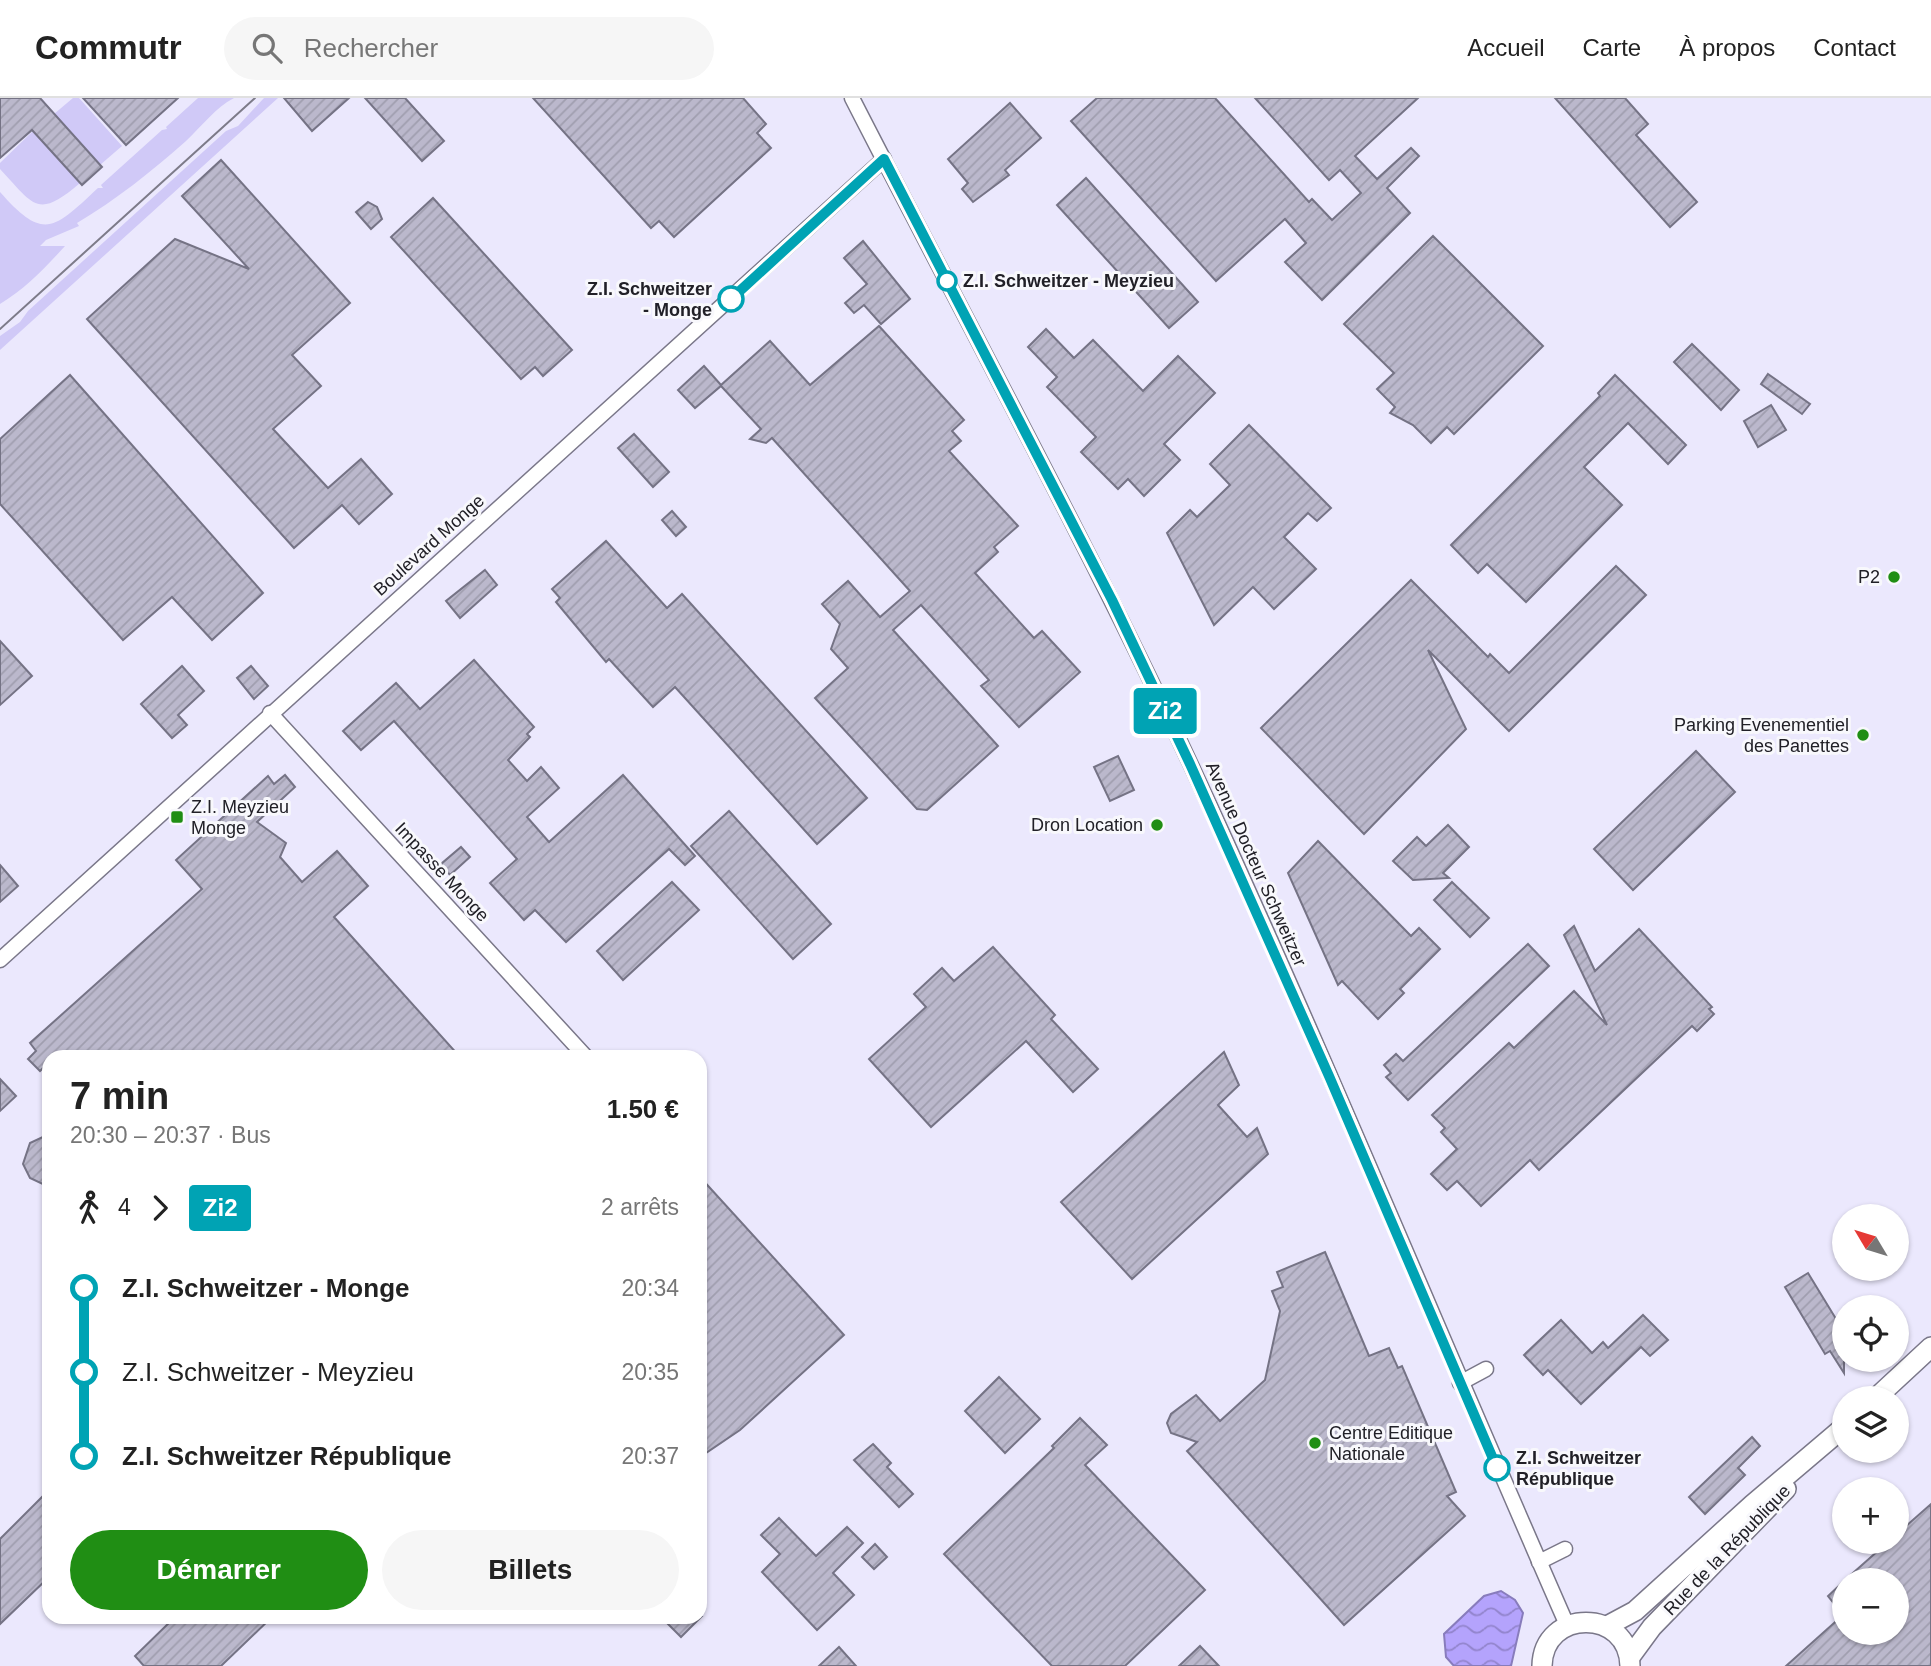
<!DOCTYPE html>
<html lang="fr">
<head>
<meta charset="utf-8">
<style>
	:root { --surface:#fff; --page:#f6f6f6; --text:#222; --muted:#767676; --line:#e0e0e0; --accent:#208e14 }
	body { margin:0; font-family:Helvetica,sans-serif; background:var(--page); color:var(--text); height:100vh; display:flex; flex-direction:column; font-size:26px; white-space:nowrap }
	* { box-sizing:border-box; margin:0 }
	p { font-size:23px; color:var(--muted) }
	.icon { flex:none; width:38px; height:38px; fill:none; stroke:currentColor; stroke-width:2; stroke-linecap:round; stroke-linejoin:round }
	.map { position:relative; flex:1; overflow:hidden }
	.side { position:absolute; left:42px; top:952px; width:665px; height:574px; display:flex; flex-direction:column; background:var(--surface); border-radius:21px; box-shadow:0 2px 5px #0004 }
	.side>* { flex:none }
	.badge { padding:0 14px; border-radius:5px; font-size:24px; line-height:46px }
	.needle { width:46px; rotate:308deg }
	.buttons { position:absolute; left:1832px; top:1106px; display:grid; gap:14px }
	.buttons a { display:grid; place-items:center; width:77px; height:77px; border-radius:50%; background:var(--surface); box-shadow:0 2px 5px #0004; font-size:35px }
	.map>.badge { position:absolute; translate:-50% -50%; box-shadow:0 0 0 4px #fff }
	.legs { display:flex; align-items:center; gap:10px; height:77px; padding:0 28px; font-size:23px }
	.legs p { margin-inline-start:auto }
	.headline { display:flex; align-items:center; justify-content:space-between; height:119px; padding:0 28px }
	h1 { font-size:38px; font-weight:800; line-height:52px }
	.button { display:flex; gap:14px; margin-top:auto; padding:14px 28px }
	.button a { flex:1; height:80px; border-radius:42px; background:var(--accent); color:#fff; font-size:28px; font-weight:800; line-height:80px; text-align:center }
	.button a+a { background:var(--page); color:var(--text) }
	ul { padding:0 28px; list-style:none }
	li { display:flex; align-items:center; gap:24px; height:84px; font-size:26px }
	li i { display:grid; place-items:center; width:10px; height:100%; margin:0 9px; background:currentColor }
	li i::after { content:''; width:18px; height:18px; margin:-9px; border:5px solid; border-radius:50%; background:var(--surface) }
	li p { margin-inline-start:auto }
	li:first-child i { background:linear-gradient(#0000 50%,currentColor 0) }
	li:last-child i { background:linear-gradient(currentColor 50%,#0000 0) }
	header { display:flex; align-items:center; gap:42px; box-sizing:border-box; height:98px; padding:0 35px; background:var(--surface); border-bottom:2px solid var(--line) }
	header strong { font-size:33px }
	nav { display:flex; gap:38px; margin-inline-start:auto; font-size:24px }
	.search { width:490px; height:63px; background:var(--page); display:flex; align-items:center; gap:18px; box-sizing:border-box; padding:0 24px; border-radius:38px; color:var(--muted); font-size:26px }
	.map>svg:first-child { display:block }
	.green { fill:#d0c9f7 }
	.water { fill:url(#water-waves); stroke:#887cbc; stroke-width:2 }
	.building { fill:url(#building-hatch); stroke:#757385; stroke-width:2 }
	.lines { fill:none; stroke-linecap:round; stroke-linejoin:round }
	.street-casing { stroke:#7a7789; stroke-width:17 }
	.secondary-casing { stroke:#7a7789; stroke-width:22 }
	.street { stroke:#fff; stroke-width:14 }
	.secondary { stroke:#fff; stroke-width:19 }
	.tram { stroke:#7d7b89; stroke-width:2 }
	.line-1-casing { stroke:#fff; stroke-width:16 }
	.line-1 { stroke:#00a3b4; stroke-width:10 }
	.stop-1-dot { fill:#fff; stroke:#00a3b4; stroke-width:3.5 }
	.poi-dot { fill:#208e14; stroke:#f8f8fc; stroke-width:2.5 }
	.labels { text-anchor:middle; stroke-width:6; stroke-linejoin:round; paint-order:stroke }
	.stop-label { font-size:18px; font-weight:bold; fill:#212027; stroke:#f8f8fc; text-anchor:start }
	.street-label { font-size:18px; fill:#212027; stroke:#f8f8fc }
	.poi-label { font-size:18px; fill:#212027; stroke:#f8f8fc; text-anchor:end }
</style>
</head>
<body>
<header>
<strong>Commutr</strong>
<div class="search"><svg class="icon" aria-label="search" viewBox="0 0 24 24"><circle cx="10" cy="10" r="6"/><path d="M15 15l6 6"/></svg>Rechercher</div>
<nav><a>Accueil</a><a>Carte</a><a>À propos</a><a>Contact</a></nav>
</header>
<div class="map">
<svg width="1931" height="1568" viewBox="0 0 1931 1568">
	<defs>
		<pattern id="water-waves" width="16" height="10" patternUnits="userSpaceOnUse" patternTransform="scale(1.75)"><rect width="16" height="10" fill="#b4a3fc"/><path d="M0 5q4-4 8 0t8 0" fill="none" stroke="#9284cc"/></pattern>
		<pattern id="building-hatch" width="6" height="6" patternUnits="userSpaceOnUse" patternTransform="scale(1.75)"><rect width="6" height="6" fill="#bbb8cc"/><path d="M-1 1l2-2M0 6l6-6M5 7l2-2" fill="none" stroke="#a09eaf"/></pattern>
	</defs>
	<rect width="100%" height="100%" fill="#ebe8fd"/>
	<g class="green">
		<polygon points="73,0 79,0 122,48 100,67 54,16"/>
		<path d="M198,0H234C215,10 202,28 186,43C152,73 116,102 77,125L79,128L46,142L40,148H65C45,170 25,191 0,206V94C44,144 54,131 98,90H103L101,87L162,32L167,31L166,29Z"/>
		<polygon points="264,0 278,0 0,252 0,238 20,224 28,213 226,33 238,28"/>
		<path d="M33,33L80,85C37,122 34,107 0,71V65Z"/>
	</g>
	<polygon class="water" points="1501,1493 1515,1502 1523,1515 1511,1568 1454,1568 1446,1559 1444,1536 1484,1498"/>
	<g class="building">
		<polygon points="0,0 40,0 102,69 82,87 32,32 0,60"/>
		<polygon points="83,0 178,0 126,47"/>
		<polygon points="284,0 349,0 312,33"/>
		<polygon points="365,0 405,0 444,43 422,63"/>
		<polygon points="533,0 743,0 766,26 757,35 771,50 674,139 659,123 651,130"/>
		<polygon points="1097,0 1215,0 1309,104 1312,101 1332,122 1361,95 1340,72 1329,82 1255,0 1418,0 1355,58 1377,81 1411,50 1419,58 1387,90 1410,115 1322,202 1285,164 1306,145 1285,121 1216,183 1071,23"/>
		<polygon points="1555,0 1625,0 1648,26 1636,37 1697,104 1670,129"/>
		<polygon points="1010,5 1041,40 1005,72 1009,77 973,104 962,91 968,85 948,61"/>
		<polygon points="221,62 350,205 292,257 321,288 273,331 328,390 361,361 392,396 359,426 342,407 294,450 87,221 175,141 249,171 182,98"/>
		<polygon points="1086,80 1198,204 1169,230 1057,107"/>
		<polygon points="433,100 572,252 543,278 535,269 521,281 391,139"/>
		<polygon points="368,104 377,109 382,121 371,131 356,114"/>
		<polygon points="1433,138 1543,248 1454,336 1447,329 1431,345 1413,327 1390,315 1395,309 1377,291 1394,275 1344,226"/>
		<polygon points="863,143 910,201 881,226 864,207 854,215 845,205 867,186 844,160"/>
		<polygon points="879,228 964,322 952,333 961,343 949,353 1018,428 994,449 998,454 975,475 1034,540 1042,533 1080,574 1019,629 981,588 989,582 921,507 893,532 998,648 927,712 917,711 815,600 848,570 831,551 840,526 822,506 848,483 880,519 910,493 772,340 766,345 750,341 761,331 721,288 695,310 678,292 704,268 721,287 770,243 810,287"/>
		<polygon points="1046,231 1074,260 1093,242 1143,293 1178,258 1215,295 1164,346 1180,362 1144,398 1128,381 1118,391 1081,354 1096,339 1047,289 1057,279 1028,249"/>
		<polygon points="1692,246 1739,292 1721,312 1674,264"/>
		<polygon points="1768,276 1810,306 1802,316 1761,286"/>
		<polygon points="70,277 263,495 212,542 172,499 123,542 0,406 0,341"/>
		<polygon points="1615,277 1686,347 1668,366 1628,325 1584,369 1622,407 1526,504 1487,466 1478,475 1451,447 1600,298 1598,295"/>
		<polygon points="1771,307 1786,332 1758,349 1744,323"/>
		<polygon points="1249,327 1331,410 1317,423 1308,415 1284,439 1316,471 1274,511 1253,489 1214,527 1167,435 1190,412 1197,419 1230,387 1210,366"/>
		<polygon points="634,336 669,374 653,389 618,350"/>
		<polygon points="672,413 686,429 676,438 662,422"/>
		<polygon points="606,443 667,510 682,496 867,700 817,746 675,589 653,609 609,561 606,564 556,504 560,500 552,491"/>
		<polygon points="1616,468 1646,497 1509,633 1428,552 1466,631 1364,736 1261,630 1411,482 1488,559 1490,556 1509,575"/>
		<polygon points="485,472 497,487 460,520 446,503"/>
		<polygon points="0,543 32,578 0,607"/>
		<polygon points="474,562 534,629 527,636 530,639 508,662 527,683 541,669 559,690 527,719 549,744 623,677 695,758 685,767 669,751 566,844 535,812 524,822 490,785 517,761 394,623 361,652 343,633 396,585 420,611"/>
		<polygon points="182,568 204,593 178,617 187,627 172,640 141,606"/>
		<polygon points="251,568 268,588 254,601 237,580"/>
		<polygon points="1696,653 1735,694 1633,792 1594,751"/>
		<polygon points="1118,658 1134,692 1110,703 1094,669"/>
		<polygon points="285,677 295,689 257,724 286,745 280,759 302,784 337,753 368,788 334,819 460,959 49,959 49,964 40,973 28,961 36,953 30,945 202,791 176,762 268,678 274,686"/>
		<polygon points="729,713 831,826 793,861 691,748"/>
		<polygon points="1448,727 1469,749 1443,775 1449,780 1413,782 1393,763 1417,739 1426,748"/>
		<polygon points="1318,743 1411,838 1419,830 1440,851 1400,891 1404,895 1378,921 1342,883 1338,887 1288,775"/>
		<polygon points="461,749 470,759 450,777 441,766"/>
		<polygon points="0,767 18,788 0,804"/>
		<polygon points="672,784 699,812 623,882 597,853"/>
		<polygon points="1452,784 1489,820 1470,839 1434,802"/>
		<polygon points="1574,828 1595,873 1639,831 1712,909 1709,911 1714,916 1697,933 1692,928 1539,1072 1530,1062 1481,1108 1457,1083 1447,1092 1431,1076 1457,1051 1441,1034 1445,1030 1432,1017 1509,945 1514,950 1574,893 1607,927 1564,837"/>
		<polygon points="1528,846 1549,868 1408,1002 1386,979 1391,975 1384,967 1396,956 1403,963"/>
		<polygon points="993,849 1055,917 1051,921 1098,971 1073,994 1026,943 931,1029 869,961 926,909 914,896 942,870 954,883"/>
		<polygon points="1224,954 1239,987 1218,1007 1247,1039 1257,1030 1268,1056 1132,1181 1061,1104"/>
		<polygon points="0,981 16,998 0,1013"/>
		<polygon points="49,1036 49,1089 30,1080 23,1066 30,1045"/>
		<polygon points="700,1079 844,1237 740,1332 700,1359"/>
		<polygon points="1325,1154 1369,1258 1389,1250 1398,1270 1402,1268 1456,1394 1447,1398 1465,1418 1344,1527 1187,1353 1197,1344 1171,1335 1167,1325 1171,1316 1196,1297 1220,1323 1265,1282 1280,1213 1272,1193 1283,1189 1277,1174"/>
		<polygon points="1808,1175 1844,1234 1844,1275 1830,1253 1825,1256 1785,1189"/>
		<polygon points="1643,1217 1668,1242 1650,1258 1641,1249 1581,1306 1548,1272 1543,1277 1524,1257 1561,1222 1592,1255 1603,1244 1608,1250"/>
		<polygon points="999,1279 1040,1321 1005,1355 965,1313"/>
		<polygon points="1080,1320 1107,1347 1085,1367 1205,1492 1125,1568 1052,1568 944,1456 1054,1350 1052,1348"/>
		<polygon points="1752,1339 1760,1348 1738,1370 1745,1377 1705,1416 1689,1399"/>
		<polygon points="873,1346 891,1365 887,1369 913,1396 899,1409 854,1362"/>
		<polygon points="49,1392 49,1479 0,1526 0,1441"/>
		<polygon points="1931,1406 1931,1568 1786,1568 1843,1517 1828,1498 1844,1483 1844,1535 1897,1535 1897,1482 1845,1482 1888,1444 1897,1444 1897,1436"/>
		<polygon points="779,1420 816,1458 847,1429 863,1445 833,1475 854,1497 817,1532 762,1474 780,1456 761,1437"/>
		<polygon points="875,1446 887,1459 874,1471 862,1459"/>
		<polygon points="175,1519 272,1519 221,1568 144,1568 135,1558"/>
		<polygon points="661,1519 701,1519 681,1539"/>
		<polygon points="1200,1548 1219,1568 1179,1568"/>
		<polygon points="839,1549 856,1568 819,1568"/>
	</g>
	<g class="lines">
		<defs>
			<g id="street">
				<path d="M852,0C965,221 1085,440 1190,665C1322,950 1441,1240 1567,1527"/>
				<polyline points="270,615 586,959"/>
				<polyline points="0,862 884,61"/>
				<polyline points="1460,1285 1486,1271"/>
				<polyline points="1539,1464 1565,1451"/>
			</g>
			<g id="secondary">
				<polyline points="1876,1300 1931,1249"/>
				<polyline points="1607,1528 1635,1513 1752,1407 1844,1329"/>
				<polyline points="1630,1559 1652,1529 1786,1391"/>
				<path d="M1542,1568C1543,1510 1629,1510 1630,1568"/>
			</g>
		</defs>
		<use href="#street" class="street-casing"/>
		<use href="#secondary" class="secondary-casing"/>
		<use href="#street" class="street"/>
		<use href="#secondary" class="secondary"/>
		<polyline class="tram" points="0,231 255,0"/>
	</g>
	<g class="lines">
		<defs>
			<polyline id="line-1" points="731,201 884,61 1112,502 1190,666 1329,978 1497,1370"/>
		</defs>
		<use href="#line-1" class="line-1-casing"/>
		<use href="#line-1" class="line-1"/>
	</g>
	<g class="stop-1-dot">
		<circle cx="947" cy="183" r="9"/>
		<circle cx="731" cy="201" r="12"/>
		<circle cx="1497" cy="1370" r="12"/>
	</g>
	<g class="poi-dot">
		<circle cx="1894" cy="479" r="7"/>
		<circle cx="1863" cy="637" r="7"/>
		<rect x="170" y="712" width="14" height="14" rx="3.5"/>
		<circle cx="1157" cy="727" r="7"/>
		<circle cx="1315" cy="1345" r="7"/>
	</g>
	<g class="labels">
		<g class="stop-label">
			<text x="963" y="189">Z.I. Schweitzer - Meyzieu</text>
			<text x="712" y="197" text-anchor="end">Z.I. Schweitzer<tspan x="712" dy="21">- Monge</tspan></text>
			<text x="1516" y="1366">Z.I. Schweitzer<tspan x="1516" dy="21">République</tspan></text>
		</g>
		<g class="street-label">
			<text transform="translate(429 447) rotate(-42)" y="6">Boulevard Monge</text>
			<text transform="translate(1256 766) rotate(66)" y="6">Avenue Docteur Schweitzer</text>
			<text transform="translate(442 774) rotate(47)" y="6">Impasse Monge</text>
			<text transform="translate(1727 1452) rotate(-46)" y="6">Rue de la République</text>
		</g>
		<g class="poi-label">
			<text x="1880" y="485">P2</text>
			<text x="1849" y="633">Parking Evenementiel<tspan x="1849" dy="21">des Panettes</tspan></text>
			<text x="191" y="715" text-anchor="start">Z.I. Meyzieu<tspan x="191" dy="21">Monge</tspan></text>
			<text x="1143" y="733">Dron Location</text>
			<text x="1329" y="1341" text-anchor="start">Centre Editique<tspan x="1329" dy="21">Nationale</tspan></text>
		</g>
	</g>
</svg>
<div class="buttons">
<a><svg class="needle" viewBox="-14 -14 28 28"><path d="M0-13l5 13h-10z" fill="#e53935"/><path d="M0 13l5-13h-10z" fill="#767676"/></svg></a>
<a><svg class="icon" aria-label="locate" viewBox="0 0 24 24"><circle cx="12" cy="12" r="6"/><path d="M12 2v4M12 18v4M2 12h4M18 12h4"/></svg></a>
<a><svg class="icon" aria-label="layers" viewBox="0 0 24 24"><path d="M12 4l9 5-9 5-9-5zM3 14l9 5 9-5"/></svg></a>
<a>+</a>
<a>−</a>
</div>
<b class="badge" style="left:1165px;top:613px;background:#00a3b4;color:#fff">Zi2</b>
<section class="side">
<div class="headline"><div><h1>7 min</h1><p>20:30 – 20:37 · Bus</p></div><b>1.50 €</b></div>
<div class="legs"><svg class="icon" aria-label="walk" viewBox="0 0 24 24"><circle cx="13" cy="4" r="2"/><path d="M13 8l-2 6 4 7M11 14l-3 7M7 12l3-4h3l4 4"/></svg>4<svg class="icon" aria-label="forward" viewBox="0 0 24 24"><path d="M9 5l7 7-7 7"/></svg><b class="badge" style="background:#00a3b4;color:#fff">Zi2</b><p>2 arrêts</p></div>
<ul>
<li><i style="color:#00a3b4"></i><b>Z.I. Schweitzer - Monge</b><p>20:34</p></li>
<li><i style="color:#00a3b4"></i><span>Z.I. Schweitzer - Meyzieu</span><p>20:35</p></li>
<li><i style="color:#00a3b4"></i><b>Z.I. Schweitzer République</b><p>20:37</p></li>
</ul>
<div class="button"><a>Démarrer</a><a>Billets</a></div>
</section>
</div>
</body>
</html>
